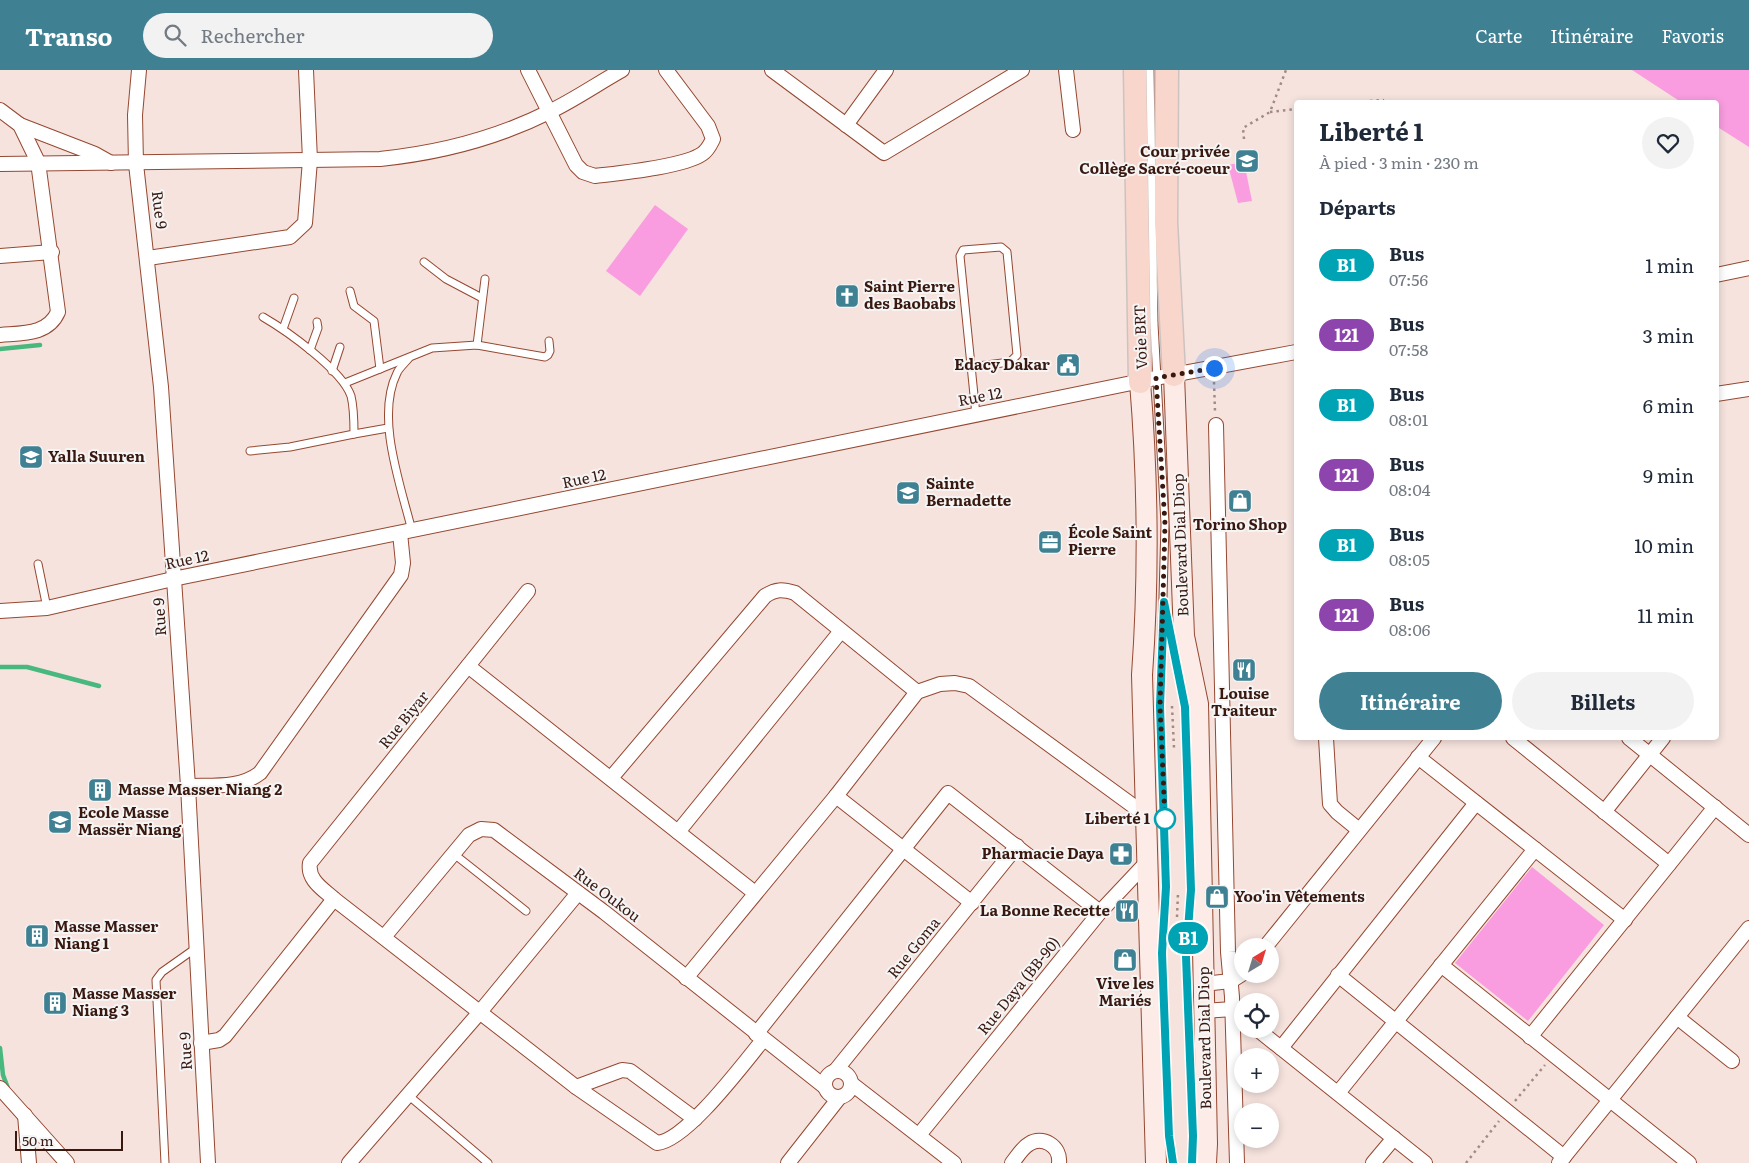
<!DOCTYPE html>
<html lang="fr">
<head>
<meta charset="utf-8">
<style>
	:root { --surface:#fff; --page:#f2f2f3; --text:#1f2937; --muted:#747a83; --accent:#3f8192 }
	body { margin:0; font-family:Literata,serif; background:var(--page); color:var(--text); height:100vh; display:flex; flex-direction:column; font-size:19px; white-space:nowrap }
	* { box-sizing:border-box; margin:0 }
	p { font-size:16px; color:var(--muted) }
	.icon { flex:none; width:28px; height:28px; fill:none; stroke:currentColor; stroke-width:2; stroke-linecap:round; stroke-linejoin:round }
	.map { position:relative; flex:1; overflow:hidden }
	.sheet { position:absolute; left:1294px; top:30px; width:425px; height:640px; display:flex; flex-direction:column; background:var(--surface); border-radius:5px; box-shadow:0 2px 8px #0003 }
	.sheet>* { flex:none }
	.badge { padding:0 10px; border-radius:16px; font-size:18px; line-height:32px }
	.needle { width:32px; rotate:38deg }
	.fabs { position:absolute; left:1234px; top:868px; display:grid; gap:10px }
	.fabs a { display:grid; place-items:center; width:45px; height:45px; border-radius:50%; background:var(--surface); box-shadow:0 2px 8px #0003; font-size:25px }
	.scale { position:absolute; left:15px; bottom:12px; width:108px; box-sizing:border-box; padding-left:5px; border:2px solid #39180f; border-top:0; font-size:14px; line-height:18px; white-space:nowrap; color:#39180f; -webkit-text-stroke:4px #f5f5f5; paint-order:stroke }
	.you { position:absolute; width:25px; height:25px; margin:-12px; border:4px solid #fff; border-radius:50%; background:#1a73e8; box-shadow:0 0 0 8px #1a73e833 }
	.map>.badge { position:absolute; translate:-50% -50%; box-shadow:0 0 0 2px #fff }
	h2 { padding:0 25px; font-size:19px; line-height:45px }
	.round { display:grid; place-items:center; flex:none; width:52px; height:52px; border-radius:26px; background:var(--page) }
	.summary { display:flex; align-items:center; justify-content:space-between; height:85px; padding:0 25px }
	h1 { font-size:24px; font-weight:700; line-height:38px }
	.cta { display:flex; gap:10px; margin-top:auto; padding:10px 25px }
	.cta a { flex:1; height:58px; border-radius:30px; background:var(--accent); color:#fff; font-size:20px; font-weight:700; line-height:58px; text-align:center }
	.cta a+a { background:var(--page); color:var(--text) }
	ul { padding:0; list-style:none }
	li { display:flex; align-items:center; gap:15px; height:70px; padding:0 25px }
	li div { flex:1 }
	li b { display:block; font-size:19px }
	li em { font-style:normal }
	li .badge { min-width:55px; font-weight:700; text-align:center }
	header { display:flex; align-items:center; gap:30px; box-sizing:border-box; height:70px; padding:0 25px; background:var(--accent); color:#fff }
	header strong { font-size:24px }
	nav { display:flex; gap:28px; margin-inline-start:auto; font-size:18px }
	.search { width:350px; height:45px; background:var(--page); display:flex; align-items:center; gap:12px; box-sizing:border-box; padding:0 18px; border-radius:28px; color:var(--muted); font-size:19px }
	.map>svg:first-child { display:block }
	.green { fill:#f99de0 }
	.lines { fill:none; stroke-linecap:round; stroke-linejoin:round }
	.stream { stroke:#48b87e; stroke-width:4.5 }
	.lane-casing { stroke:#954831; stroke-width:9 }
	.street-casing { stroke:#954831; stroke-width:16 }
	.secondary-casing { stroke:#954831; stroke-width:22 }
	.primary-casing { stroke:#ccc3c1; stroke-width:25 }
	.path { stroke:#a38a83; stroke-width:2.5; stroke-dasharray:2.5 4; stroke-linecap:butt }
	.lane { stroke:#fff; stroke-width:7 }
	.street { stroke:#fff; stroke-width:14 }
	.secondary { stroke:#fcebe6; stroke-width:20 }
	.primary { stroke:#f8d6cc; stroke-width:22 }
	.line-casing { stroke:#fff; stroke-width:11 }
	.line { stroke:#00a3b4; stroke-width:8 }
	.walk { stroke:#39180f; stroke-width:5; stroke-dasharray:0 9 }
	.stop-dot { fill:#fff; stroke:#00a3b4; stroke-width:2.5 }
	.labels { text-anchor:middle; stroke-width:4; stroke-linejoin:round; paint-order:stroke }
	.poi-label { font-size:15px; font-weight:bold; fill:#39180f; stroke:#f5f5f5; text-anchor:start }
	.street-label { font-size:15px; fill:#39180f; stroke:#f5f5f5 }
	.stop-label { font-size:15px; font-weight:bold; fill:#39180f; stroke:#f5f5f5; text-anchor:end }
</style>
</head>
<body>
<header>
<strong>Transo</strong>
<div class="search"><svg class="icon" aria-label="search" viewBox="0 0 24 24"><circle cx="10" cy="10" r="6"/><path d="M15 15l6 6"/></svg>Rechercher</div>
<nav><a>Carte</a><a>Itinéraire</a><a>Favoris</a></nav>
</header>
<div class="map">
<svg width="1749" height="1093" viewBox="0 0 1749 1093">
	<rect width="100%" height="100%" fill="#f6e3de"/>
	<g class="green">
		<polygon points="1632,0 1749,0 1749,77 1716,56 1716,32 1681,32"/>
		<polygon points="1244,92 1252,131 1238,133 1228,95"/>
		<polygon points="655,135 688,159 640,226 606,201"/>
		<polygon points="1532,797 1604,855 1528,951 1455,893"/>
	</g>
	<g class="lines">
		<g class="stream">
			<polyline points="0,279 40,275"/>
			<polyline points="0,597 27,597 99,616"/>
			<polyline points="0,978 3,1005 9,1021"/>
		</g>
		<defs>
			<g id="lane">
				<polyline points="1150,0 1154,254 1165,454 1160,636 1166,817 1162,883 1169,1066 1173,1093"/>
				<polyline points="424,192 446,209 482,228"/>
				<polyline points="350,221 354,236 374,251 380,299"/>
				<polyline points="283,259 294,228"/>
				<polyline points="477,275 485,209"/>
				<polyline points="310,280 318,258 317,252"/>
				<path d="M409,288C405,293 399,298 397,303C375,347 401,416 412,461"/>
				<polyline points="971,297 1010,292 1017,285 1007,182 1001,177 963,180 960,186 976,345"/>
				<polyline points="332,301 340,277"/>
				<polyline points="345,313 432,278 477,275 545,287 548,285 550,281 549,271"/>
				<polyline points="354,364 388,358"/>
				<path d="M250,381L290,377L354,364C354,352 354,338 351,326C342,300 287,261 263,247"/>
				<polyline points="38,494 47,538"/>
				<polyline points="1167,545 1185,637 1191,820 1186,887 1193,1066 1192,1093"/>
				<polyline points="454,784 526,841"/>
				<polyline points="408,1025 488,1093"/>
				<polyline points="165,1093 156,910 162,902 196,878"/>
			</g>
			<g id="street">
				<polyline points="139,0 135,45 136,94 161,317 188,716 208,1093"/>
				<path d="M528,0L576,95L583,102L595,106C620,103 683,97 702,84C708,80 710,75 713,69L708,56L666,0"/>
				<polyline points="772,0 884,83 1022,0"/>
				<polyline points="1066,0 1073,60"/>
				<path d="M0,40L20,55L38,92L58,242C48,265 22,263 0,265"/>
				<polyline points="20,55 95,84 111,93"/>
				<polyline points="846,55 886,0"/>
				<path d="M0,94L380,89C439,83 495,69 549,42C574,30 597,14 622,0"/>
				<polyline points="0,186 52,182"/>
				<polyline points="148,188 290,167 305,153 310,90 306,0"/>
				<polyline points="1716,205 1749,198"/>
				<polyline points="1716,324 1749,319"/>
				<polyline points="1216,355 1228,882 1232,927 1237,1093"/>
				<path d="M528,521L310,793C307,810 323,819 334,829L576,1017L657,1073C686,1071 743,994 763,970"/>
				<polyline points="0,541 47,538 173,509 1156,308 1296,282"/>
				<polyline points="468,596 755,823"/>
				<polyline points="1326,668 1330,734 1337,742 1359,760"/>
				<polyline points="1513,668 1669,794"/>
				<polyline points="1629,668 1749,765"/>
				<polyline points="1418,687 1625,850"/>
				<path d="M611,708L765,526C776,519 782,519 795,523L917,622"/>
				<path d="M188,716C213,715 239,719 260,703L401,505L403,493L400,463"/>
				<polyline points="836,726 972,833"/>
				<polyline points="1604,742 1663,668"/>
				<polyline points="678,762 841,561"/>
				<polyline points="384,867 469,765 481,759 494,760 604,842 825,1017"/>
				<polyline points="1266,876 1434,668"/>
				<polyline points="1441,895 1689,1093"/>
				<polyline points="1338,905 1564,1087"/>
				<polyline points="686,908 836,726 917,622 940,614 955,613 969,616 1147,746"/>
				<polyline points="1203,914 1231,911 1242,904"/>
				<polyline points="1203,941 1233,939 1242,947"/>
				<polyline points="1677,947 1732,991"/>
				<polyline points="1257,959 1425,1093"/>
				<polyline points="756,964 948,723 1100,842"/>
				<polyline points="1530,967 1715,737"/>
				<polyline points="201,973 219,970 225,966 334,829"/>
				<polyline points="1281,978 1476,733"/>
				<polyline points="836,1000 1017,776"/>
				<circle cx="838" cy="1014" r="13"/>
				<polyline points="852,1014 954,1093"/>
				<polyline points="576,1017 622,1000 630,1001 695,1049"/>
				<polyline points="0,1018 67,1093"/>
				<polyline points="1338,1023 1535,779"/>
				<polyline points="25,1045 29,1093"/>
				<polyline points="919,1065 1100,842 1148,791"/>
				<polyline points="349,1093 480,942 578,823"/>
				<polyline points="788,1093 839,1028"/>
				<path d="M1012,1093C1017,1087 1022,1078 1029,1074C1042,1065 1061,1076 1059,1093"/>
				<polyline points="1373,1093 1394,1068"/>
				<polyline points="1559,1093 1749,858"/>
			</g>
			<g id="secondary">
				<polyline points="1174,305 1184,566 1198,634 1207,1074 1206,1093"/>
				<path d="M1140,312C1148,410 1149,507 1142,605L1156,1093"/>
			</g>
			<g id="primary">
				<polyline points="1135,0 1140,312"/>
				<polyline points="1167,0 1166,152 1174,305"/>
			</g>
		</defs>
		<use href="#lane" class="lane-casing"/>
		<use href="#street" class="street-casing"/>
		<use href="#secondary" class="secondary-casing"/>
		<use href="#primary" class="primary-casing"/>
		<g class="path">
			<polyline points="1357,32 1383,30 1384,32"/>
			<polyline points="1270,42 1296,39"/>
			<polyline points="1244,69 1243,58 1270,42 1286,0"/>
			<polyline points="1214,312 1215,341"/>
			<polyline points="1172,636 1174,678"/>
			<polyline points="1177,847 1178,823"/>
			<polyline points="1515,1031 1545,995"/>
			<polyline points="1466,1093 1499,1051"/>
		</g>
		<use href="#lane" class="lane"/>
		<use href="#street" class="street"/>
		<use href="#secondary" class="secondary"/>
		<use href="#primary" class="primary"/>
	</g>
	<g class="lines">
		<defs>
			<polyline id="line" points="1173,1093 1169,1066 1162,883 1166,817 1160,636 1164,532 1185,637 1191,820 1186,886 1193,1066 1192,1093"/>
		</defs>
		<use href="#line" class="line-casing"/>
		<use href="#line" class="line"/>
		<polyline class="walk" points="1165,749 1160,636 1165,454 1156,308 1214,298"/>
	</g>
	<defs>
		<symbol id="school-square" viewBox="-11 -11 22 22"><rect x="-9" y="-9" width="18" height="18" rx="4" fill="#3f8192" stroke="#f5f5f5"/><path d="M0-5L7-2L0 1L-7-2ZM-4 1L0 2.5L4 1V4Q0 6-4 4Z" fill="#fff"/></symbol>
		<symbol id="church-square" viewBox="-11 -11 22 22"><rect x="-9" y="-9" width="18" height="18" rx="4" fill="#3f8192" stroke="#f5f5f5"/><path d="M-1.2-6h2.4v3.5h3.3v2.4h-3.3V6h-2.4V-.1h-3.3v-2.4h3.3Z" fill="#fff"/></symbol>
		<symbol id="civic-square" viewBox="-11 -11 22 22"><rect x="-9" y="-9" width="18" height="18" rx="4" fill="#3f8192" stroke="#f5f5f5"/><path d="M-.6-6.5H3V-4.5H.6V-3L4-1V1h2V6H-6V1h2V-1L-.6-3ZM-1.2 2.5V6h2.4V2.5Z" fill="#fff"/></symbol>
		<symbol id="shop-square" viewBox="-11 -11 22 22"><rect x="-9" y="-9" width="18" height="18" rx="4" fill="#3f8192" stroke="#f5f5f5"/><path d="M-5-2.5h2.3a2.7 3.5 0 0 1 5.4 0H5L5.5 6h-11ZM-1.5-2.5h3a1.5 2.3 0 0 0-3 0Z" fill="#fff"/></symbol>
		<symbol id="office-square" viewBox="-11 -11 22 22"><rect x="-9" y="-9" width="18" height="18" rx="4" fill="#3f8192" stroke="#f5f5f5"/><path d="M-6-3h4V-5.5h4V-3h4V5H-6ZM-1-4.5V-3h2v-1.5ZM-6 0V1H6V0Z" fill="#fff"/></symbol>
		<symbol id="restaurant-square" viewBox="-11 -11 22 22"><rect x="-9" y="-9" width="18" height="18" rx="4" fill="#3f8192" stroke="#f5f5f5"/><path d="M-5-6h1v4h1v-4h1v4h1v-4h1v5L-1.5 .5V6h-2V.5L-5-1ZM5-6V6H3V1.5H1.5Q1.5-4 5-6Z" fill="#fff"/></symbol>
		<symbol id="building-square" viewBox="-11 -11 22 22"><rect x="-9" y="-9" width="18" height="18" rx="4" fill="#3f8192" stroke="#f5f5f5"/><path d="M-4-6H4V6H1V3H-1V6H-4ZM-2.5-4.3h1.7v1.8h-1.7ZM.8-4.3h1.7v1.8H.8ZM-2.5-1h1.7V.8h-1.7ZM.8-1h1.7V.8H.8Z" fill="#fff"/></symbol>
		<symbol id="pharmacy-square" viewBox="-11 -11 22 22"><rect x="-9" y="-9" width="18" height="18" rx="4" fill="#3f8192" stroke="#f5f5f5"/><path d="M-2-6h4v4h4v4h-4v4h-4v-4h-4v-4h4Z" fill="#fff"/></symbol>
	</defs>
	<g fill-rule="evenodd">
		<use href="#school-square" x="1233" y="77" width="28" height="28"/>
		<use href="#church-square" x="833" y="212" width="28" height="28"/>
		<use href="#civic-square" x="1054" y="281" width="28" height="28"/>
		<use href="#school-square" x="17" y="373" width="28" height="28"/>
		<use href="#school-square" x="894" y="409" width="28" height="28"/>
		<use href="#shop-square" x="1226" y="417" width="28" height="28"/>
		<use href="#office-square" x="1036" y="458" width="28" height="28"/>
		<use href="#restaurant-square" x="1230" y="586" width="28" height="28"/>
		<use href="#building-square" x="86" y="706" width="28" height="28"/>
		<use href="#school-square" x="46" y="738" width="28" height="28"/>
		<use href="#pharmacy-square" x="1107" y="770" width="28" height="28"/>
		<use href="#shop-square" x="1203" y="813" width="28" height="28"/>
		<use href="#restaurant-square" x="1113" y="827" width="28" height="28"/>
		<use href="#building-square" x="23" y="852" width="28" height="28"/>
		<use href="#shop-square" x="1111" y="876" width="28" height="28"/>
		<use href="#building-square" x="41" y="919" width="28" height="28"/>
	</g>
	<circle class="stop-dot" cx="1165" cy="749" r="10"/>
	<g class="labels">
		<g class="poi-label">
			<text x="1230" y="87" text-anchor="end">Cour privée<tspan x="1230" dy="17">Collège Sacré-coeur</tspan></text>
			<text x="864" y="222">Saint Pierre<tspan x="864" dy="17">des Baobabs</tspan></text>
			<text x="1050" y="300" text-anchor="end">Edacy Dakar</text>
			<text x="48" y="392">Yalla Suuren</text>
			<text x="926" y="419">Sainte<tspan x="926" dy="17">Bernadette</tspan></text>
			<text x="1240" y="460" text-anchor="middle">Torino Shop</text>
			<text x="1068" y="468">École Saint<tspan x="1068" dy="17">Pierre</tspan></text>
			<text x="1244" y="629" text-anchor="middle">Louise<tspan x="1244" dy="17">Traiteur</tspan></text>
			<text x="118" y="725">Masse Masser Niang 2</text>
			<text x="78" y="748">Ecole Masse<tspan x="78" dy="17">Massër Niang</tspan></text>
			<text x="1104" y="789" text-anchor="end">Pharmacie Daya</text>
			<text x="1234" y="832">Yoo'in Vêtements</text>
			<text x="1110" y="846" text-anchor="end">La Bonne Recette</text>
			<text x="54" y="862">Masse Masser<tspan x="54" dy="17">Niang 1</tspan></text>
			<text x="1125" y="919" text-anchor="middle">Vive les<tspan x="1125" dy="17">Mariés</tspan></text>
			<text x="72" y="929">Masse Masser<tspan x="72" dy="17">Niang 3</tspan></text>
		</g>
		<g class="street-label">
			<text transform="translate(159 140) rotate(83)" y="5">Rue 9</text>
			<text transform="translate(1141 267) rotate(-92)" y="5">Voie BRT</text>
			<text transform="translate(980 327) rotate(-11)" y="5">Rue 12</text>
			<text transform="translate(584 409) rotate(-12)" y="5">Rue 12</text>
			<text transform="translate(1181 475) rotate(-92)" y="5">Boulevard Dial Diop</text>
			<text transform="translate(187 490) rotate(-12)" y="5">Rue 12</text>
			<text transform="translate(160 547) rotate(-94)" y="5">Rue 9</text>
			<text transform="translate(404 650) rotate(-51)" y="5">Rue Biyar</text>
			<text transform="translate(607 825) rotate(37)" y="5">Rue Oukou</text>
			<text transform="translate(914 878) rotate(-51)" y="5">Rue Goma</text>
			<text transform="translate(1019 916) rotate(-51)" y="5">Rue Daya (BB-90)</text>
			<text transform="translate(1205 968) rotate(-91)" y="5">Boulevard Dial Diop</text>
			<text transform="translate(186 981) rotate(-93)" y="5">Rue 9</text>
		</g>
		<g class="stop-label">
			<text x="1150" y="754">Liberté 1</text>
		</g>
	</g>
</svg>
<div class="fabs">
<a><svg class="needle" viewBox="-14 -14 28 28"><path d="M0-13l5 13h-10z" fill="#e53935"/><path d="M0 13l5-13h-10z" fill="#747a83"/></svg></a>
<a><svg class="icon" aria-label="locate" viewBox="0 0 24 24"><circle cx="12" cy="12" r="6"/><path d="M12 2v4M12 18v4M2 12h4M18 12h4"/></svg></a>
<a>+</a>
<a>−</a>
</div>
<div class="scale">50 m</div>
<div class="you" style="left:1214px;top:298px"></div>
<b class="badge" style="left:1188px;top:868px;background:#00a3b4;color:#fff">B1</b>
<section class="sheet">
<div class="summary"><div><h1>Liberté 1</h1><p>À pied · 3 min · 230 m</p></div><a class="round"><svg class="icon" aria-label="heart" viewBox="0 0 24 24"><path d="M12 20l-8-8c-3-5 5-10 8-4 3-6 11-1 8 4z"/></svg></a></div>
<h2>Départs</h2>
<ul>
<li><span class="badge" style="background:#00a3b4;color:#fff">B1</span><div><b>Bus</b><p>07:56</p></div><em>1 min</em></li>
<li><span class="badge" style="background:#8e44ad;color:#fff">121</span><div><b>Bus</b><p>07:58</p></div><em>3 min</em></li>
<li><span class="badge" style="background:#00a3b4;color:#fff">B1</span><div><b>Bus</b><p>08:01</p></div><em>6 min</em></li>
<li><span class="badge" style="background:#8e44ad;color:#fff">121</span><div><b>Bus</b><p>08:04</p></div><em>9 min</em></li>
<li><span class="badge" style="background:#00a3b4;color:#fff">B1</span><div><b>Bus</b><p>08:05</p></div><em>10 min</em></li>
<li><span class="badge" style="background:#8e44ad;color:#fff">121</span><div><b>Bus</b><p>08:06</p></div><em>11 min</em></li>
</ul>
<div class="cta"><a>Itinéraire</a><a>Billets</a></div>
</section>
</div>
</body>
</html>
